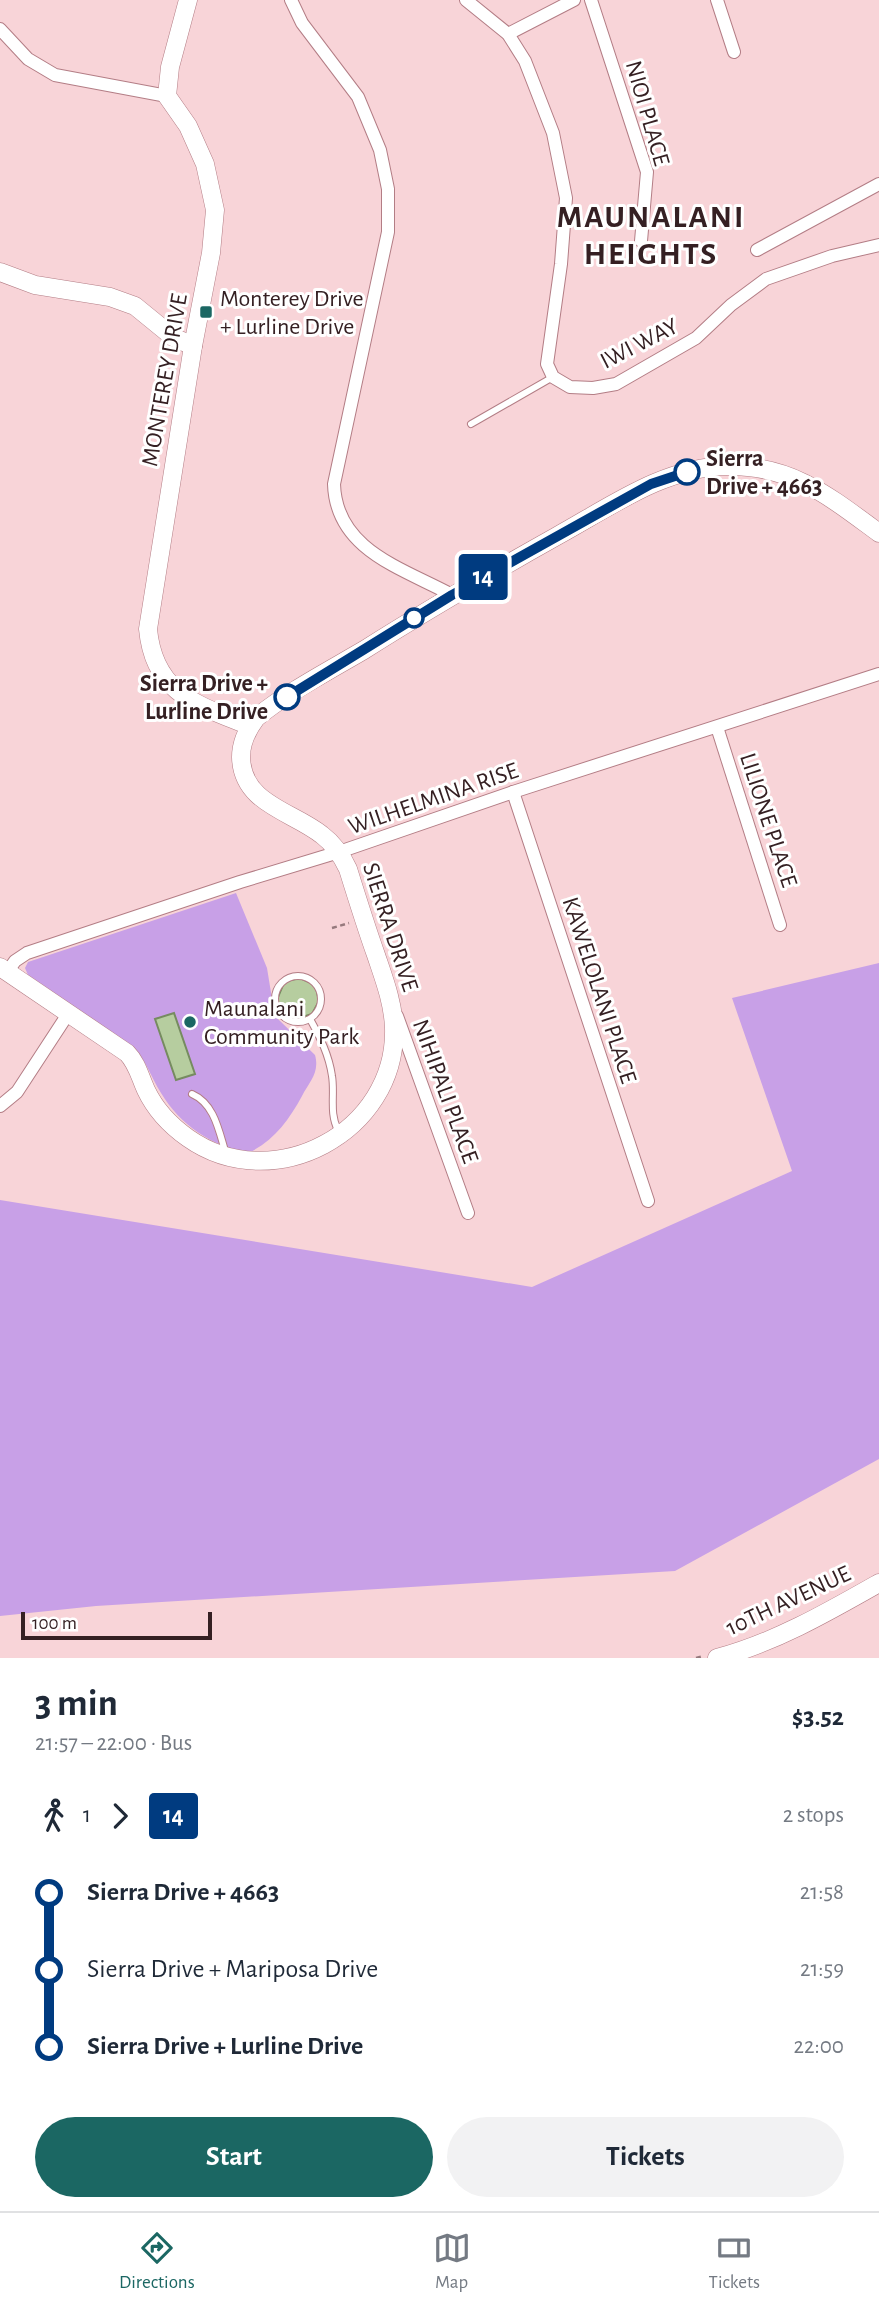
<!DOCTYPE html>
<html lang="en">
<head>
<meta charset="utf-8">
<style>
	:root { --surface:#fff; --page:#f2f2f3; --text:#1f2937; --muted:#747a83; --line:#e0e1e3; --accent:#1b6763 }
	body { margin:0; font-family:"Alegreya Sans",sans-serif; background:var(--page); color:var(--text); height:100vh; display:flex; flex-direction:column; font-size:26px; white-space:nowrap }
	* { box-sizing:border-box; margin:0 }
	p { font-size:23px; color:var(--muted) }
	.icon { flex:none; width:38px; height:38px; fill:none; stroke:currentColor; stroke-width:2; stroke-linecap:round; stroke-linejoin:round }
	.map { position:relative; height:1658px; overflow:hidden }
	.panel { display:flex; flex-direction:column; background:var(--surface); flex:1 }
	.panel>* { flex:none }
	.badge { padding:0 14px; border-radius:5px; font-size:24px; line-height:46px }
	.scale { position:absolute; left:21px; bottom:18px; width:191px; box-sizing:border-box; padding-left:7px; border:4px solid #352023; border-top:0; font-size:19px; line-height:24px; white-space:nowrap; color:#352023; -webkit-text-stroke:5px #fff; paint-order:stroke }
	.map>.badge { position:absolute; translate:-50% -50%; box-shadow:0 0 0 4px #fff }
	.legs { display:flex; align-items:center; gap:10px; height:77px; padding:0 35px; font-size:23px }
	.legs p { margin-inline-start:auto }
	.head { display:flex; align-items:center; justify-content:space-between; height:119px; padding:0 35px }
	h1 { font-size:38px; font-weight:700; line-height:52px }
	.button { display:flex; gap:14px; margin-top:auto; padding:14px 35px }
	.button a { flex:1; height:80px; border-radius:42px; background:var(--accent); color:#fff; font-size:28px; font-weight:700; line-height:80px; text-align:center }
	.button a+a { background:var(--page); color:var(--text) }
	ul { padding:0 35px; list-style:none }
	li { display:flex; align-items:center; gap:24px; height:77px; font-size:26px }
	li i { display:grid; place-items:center; width:10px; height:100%; margin:0 9px; background:currentColor }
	li i::after { content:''; width:18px; height:18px; margin:-9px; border:5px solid; border-radius:50%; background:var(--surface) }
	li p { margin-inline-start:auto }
	li:first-child i { background:linear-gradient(#0000 50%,currentColor 0) }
	li:last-child i { background:linear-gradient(currentColor 50%,#0000 0) }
	.tab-bar { display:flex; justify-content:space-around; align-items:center; height:98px; border-top:2px solid var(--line); background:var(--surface); font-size:19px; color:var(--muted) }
	.tab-bar a { display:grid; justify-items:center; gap:4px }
	.tab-bar .current { color:var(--accent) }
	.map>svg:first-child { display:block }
	.green { fill:#c8a0e7 }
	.building { fill:#b6cd9f; stroke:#768b60; stroke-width:2 }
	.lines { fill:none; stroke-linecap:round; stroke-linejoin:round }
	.lane-casing { stroke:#b37d85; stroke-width:8 }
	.street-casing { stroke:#b37d85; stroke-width:14 }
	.secondary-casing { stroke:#b37d85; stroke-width:19 }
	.path { stroke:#96797d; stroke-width:2.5; stroke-dasharray:5 3.5; stroke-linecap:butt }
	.lane { stroke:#fff; stroke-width:6 }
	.street { stroke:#fff; stroke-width:12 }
	.secondary { stroke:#fff; stroke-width:18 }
	.line-1-casing { stroke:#fff; stroke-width:16 }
	.line-1 { stroke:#003b80; stroke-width:10 }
	.poi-dot { fill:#1b6763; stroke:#fff; stroke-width:2.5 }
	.stop-1-dot { fill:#fff; stroke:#003b80; stroke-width:3.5 }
	.labels { text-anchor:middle; stroke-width:6; stroke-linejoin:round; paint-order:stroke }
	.street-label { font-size:24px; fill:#352023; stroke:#fff }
	.poi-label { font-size:24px; fill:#352023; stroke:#fff; text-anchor:start }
	.stop-label { font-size:24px; font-weight:bold; fill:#352023; stroke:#fff; text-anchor:start }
	.district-label { font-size:32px; font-weight:bold; letter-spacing:2px; fill:#352023; stroke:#fff }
</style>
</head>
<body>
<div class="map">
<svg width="879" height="1658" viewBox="0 0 879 1658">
	<rect width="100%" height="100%" fill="#f8d4d8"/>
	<g class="green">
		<path d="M236,893L267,968L274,1011L278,1019L315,1055C320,1073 309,1082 302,1096C289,1120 273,1142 248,1153C212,1146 180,1125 161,1093C151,1077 146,1061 134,1047L28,975L25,968L28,962Z"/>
		<polygon points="879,963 879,1459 675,1571 96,1606 0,1616 0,1200 532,1287 792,1171 732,998"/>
	</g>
	<g class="building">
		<polygon points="300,978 311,983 316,988 319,1001 312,1014 296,1019 285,1014 278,1003 278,997 283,985 287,981"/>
		<polygon points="174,1013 195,1074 176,1080 155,1019"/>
	</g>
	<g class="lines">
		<defs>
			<g id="lane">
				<polyline points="471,424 553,377"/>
				<circle cx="298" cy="999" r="23"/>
				<path d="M310,1019C320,1037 329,1055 332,1076C335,1094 329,1113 338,1130"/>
				<path d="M192,1094C215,1104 219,1132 226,1154"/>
			</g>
			<g id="street">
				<path d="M291,0L302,23L358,97L380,150L388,189V232L334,484C336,550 402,568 452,595"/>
				<polyline points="466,0 508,34 525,61 553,133 566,198 561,264 547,364 553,377 570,387 593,388 616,384 696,338 731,305 766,279 832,256 879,245"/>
				<polyline points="591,0 647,172 641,241"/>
				<polyline points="717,0 734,52"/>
				<polyline points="0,29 28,59 55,75 167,96"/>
				<polyline points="508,34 574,0"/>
				<polyline points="757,250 879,184"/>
				<polyline points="717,727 780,925"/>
				<polyline points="513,792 648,1201"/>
				<polyline points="8,971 15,961 27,953 240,882 339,852 513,792 879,674"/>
				<polyline points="397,1016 468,1213"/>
				<polyline points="0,1106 17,1092 68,1014"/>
			</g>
			<g id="secondary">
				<path d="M188,0L170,67L167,96L188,126L205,164L215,210L211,253L193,346L148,629C154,694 198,705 250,726"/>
				<polyline points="0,272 35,285 110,297 135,306 173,337 193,346"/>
				<path d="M0,967L127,1053C137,1063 140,1077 146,1090C155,1109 171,1126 188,1138C273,1198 397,1132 394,1028C393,1002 384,979 376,955C366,927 357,898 348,869C342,856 334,844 322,835C292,811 242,804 241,757C241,742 247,730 256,718C286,693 330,670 364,650C427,610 491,573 557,536C610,507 664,467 727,466C792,465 830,497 879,533"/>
				<path d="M717,1658C774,1643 828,1612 879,1583"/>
			</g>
		</defs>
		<use href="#lane" class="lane-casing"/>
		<use href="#street" class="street-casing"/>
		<use href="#secondary" class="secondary-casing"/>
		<g class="path">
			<polyline points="332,928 349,923"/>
			<polyline points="696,1658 704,1656"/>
		</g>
		<use href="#lane" class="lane"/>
		<use href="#street" class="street"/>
		<use href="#secondary" class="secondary"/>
	</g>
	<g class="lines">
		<defs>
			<polyline id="line-1" points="287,697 452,595 651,484 687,472"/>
		</defs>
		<use href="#line-1" class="line-1-casing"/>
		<use href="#line-1" class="line-1"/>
	</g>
	<g class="poi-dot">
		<rect x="199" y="305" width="14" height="14" rx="3.5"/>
		<circle cx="190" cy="1022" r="7"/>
	</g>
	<g class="stop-1-dot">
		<circle cx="687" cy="472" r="12"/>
		<circle cx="414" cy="618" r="9"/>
		<circle cx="287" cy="697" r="12"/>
	</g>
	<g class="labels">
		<g class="street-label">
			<text transform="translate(648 113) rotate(74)" y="8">NIOI PLACE</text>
			<text transform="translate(639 343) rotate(-27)" y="8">IWI WAY</text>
			<text transform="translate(164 380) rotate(-80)" y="8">MONTEREY DRIVE</text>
			<text transform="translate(433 798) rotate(-19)" y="8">WILHELMINA RISE</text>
			<text transform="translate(769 820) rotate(72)" y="8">LILIONE PLACE</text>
			<text transform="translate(391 927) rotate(72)" y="8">SIERRA DRIVE</text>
			<text transform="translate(600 990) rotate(72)" y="8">KAWELOLANI PLACE</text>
			<text transform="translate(446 1091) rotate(70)" y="8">NIHIPALI PLACE</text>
			<text transform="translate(788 1600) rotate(-25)" y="8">10TH AVENUE</text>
		</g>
		<g class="poi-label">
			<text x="220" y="306">Monterey Drive<tspan x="220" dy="28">+ Lurline Drive</tspan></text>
			<text x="204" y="1016">Maunalani<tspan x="204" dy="28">Community Park</tspan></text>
		</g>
		<g class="stop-label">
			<text x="706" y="466">Sierra<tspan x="706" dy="28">Drive + 4663</tspan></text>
			<text x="268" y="691" text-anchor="end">Sierra Drive +<tspan x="268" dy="28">Lurline Drive</tspan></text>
		</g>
		<g class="district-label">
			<text x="651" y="227">MAUNALANI<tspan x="651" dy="37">HEIGHTS</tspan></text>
		</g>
	</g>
</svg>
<div class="scale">100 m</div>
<b class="badge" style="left:483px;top:577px;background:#003b80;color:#fff">14</b>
</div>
<section class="panel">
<div class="head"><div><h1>3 min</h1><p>21:57 – 22:00 · Bus</p></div><b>$3.52</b></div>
<div class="legs"><svg class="icon" aria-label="walk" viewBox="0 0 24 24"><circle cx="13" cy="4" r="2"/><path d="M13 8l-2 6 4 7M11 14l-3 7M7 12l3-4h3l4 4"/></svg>1<svg class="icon" aria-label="forward" viewBox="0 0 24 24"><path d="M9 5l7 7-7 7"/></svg><b class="badge" style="background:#003b80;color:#fff">14</b><p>2 stops</p></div>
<ul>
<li><i style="color:#003b80"></i><b>Sierra Drive + 4663</b><p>21:58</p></li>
<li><i style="color:#003b80"></i><span>Sierra Drive + Mariposa Drive</span><p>21:59</p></li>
<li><i style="color:#003b80"></i><b>Sierra Drive + Lurline Drive</b><p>22:00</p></li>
</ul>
<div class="button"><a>Start</a><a>Tickets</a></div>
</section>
<nav class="tab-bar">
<a class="current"><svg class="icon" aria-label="directions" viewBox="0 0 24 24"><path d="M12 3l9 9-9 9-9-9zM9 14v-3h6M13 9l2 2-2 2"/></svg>Directions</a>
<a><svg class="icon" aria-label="map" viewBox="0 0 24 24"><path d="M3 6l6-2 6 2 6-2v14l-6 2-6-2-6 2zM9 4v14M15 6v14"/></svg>Map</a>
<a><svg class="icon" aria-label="tickets" viewBox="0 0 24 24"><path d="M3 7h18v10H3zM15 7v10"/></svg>Tickets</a>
</nav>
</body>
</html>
